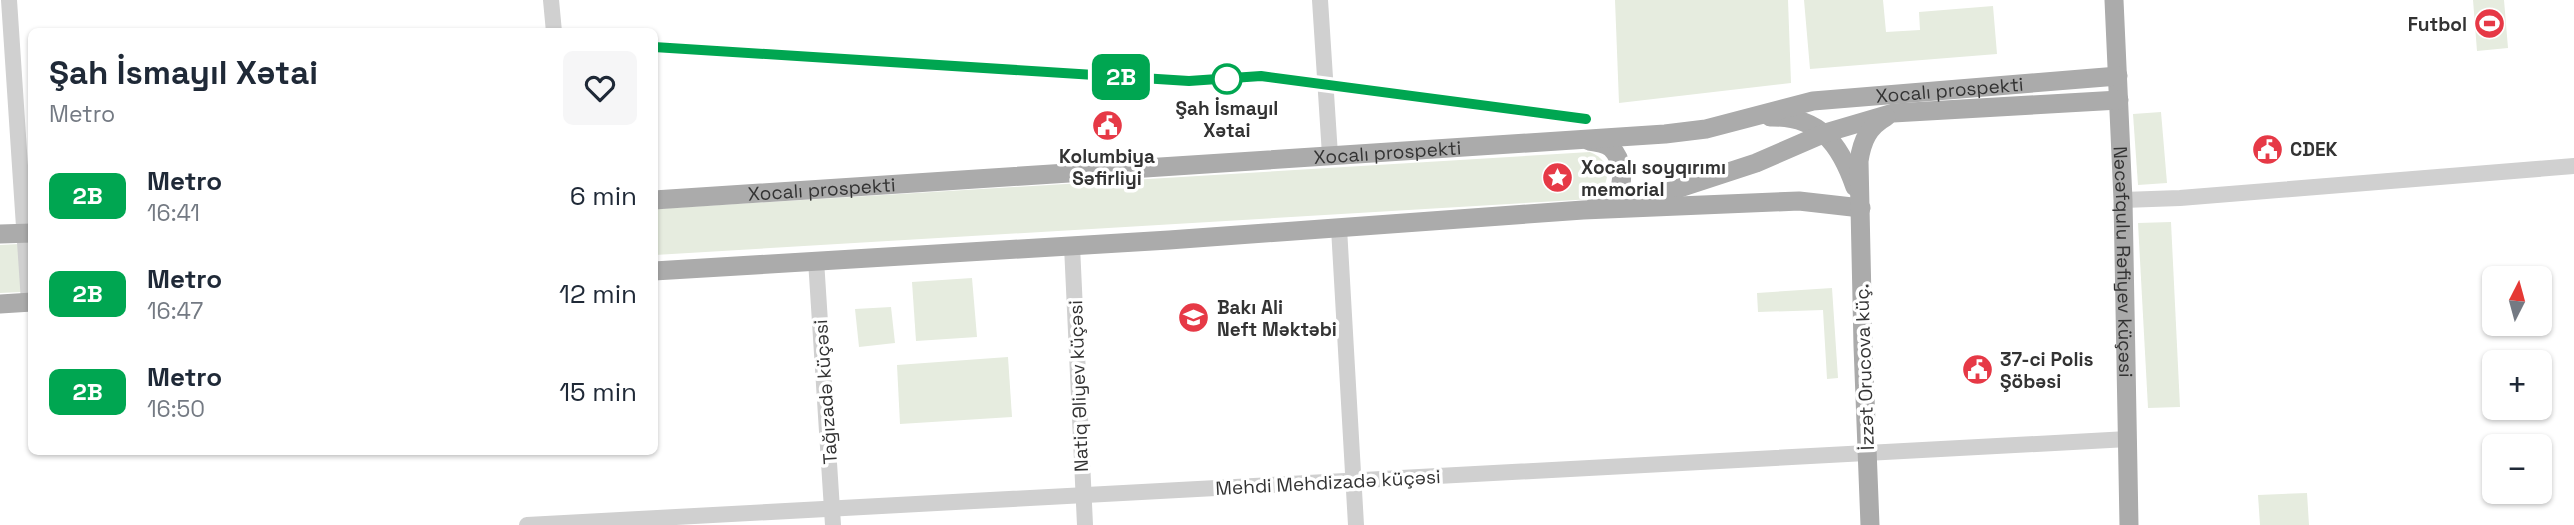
<!DOCTYPE html>
<html lang="en">
<head>
<meta charset="utf-8">
<style>
	:root { --surface:#fff; --page:#f6f6f7; --text:#1f2937; --muted:#747a83 }
	body { margin:0; font-family:"Space Grotesk",sans-serif; background:var(--page); color:var(--text); height:100vh; display:flex; flex-direction:column; font-size:26px; white-space:nowrap }
	* { box-sizing:border-box; margin:0 }
	p { font-size:23px; color:var(--muted) }
	.icon { flex:none; width:38px; height:38px; fill:none; stroke:currentColor; stroke-width:2; stroke-linecap:round; stroke-linejoin:round }
	.map { position:relative; flex:1; overflow:hidden }
	.details { position:absolute; left:28px; top:28px; width:630px; height:427px; display:flex; flex-direction:column; background:var(--surface); border-radius:10px; box-shadow:0 2px 5px #0004 }
	.details>* { flex:none }
	.badge { padding:0 14px; border-radius:10px; font-size:24px; line-height:46px }
	.needle { width:46px; rotate:6deg }
	.buttons { position:absolute; left:2482px; top:266px; display:grid; gap:14px }
	.buttons a { display:grid; place-items:center; width:70px; height:70px; border-radius:10px; background:var(--surface); box-shadow:0 2px 5px #0004; font-size:35px }
	.map>.badge { position:absolute; translate:-50% -50%; box-shadow:0 0 0 4px #fff }
	.round { display:grid; place-items:center; flex:none; width:74px; height:74px; border-radius:10px; background:var(--page) }
	.summary { display:flex; align-items:center; justify-content:space-between; height:119px; padding:0 21px }
	h1 { font-size:33px; font-weight:700; line-height:52px }
	ul { padding:0; list-style:none }
	li { display:flex; align-items:center; gap:21px; height:98px; padding:0 21px }
	li div { flex:1 }
	li b { display:block; font-size:26px }
	li em { font-style:normal }
	li .badge { min-width:77px; font-weight:700; text-align:center }
	.map>svg:first-child { display:block }
	.green { fill:#e6ecdf }
	.lines { fill:none; stroke-linecap:round; stroke-linejoin:round }
	.minor { stroke:#d0d0d0; stroke-width:16 }
	.major { stroke:#ababab; stroke-width:19 }
	.line-casing { stroke:#fff; stroke-width:16 }
	.line { stroke:#00a651; stroke-width:10 }
	.stop-dot { fill:#fff; stroke:#00a651; stroke-width:3.5 }
	.labels { text-anchor:middle; stroke-width:7; stroke-linejoin:round; paint-order:stroke }
	.poi-label { font-size:19px; font-weight:bold; fill:#333; stroke:#fff; text-anchor:start }
	.street-label { font-size:19px; fill:#333; stroke:#fff }
	.stop-label { font-size:19px; font-weight:bold; fill:#333; stroke:#fff }
</style>
</head>
<body>
<div class="map">
<svg width="2574" height="525" viewBox="0 0 2574 525">
	<rect width="100%" height="100%" fill="#fff"/>
	<g class="green">
		<polygon points="1615,0 1788,0 1791,83 1619,103"/>
		<polygon points="1804,0 1883,0 1886,32 1920,30 1919,12 1993,6 1997,54 1810,69"/>
		<polygon points="2473,0 2504,0 2508,48 2477,51"/>
		<polygon points="2161,112 2167,183 2138,185 2133,114"/>
		<path d="M1590,152C1615,162 1610,185 1593,199L655,255V209Z"/>
		<polygon points="2171,222 2180,407 2148,408 2138,223"/>
		<polygon points="19,244 21,292 0,293 0,245"/>
		<polygon points="972,278 977,337 916,341 912,282"/>
		<polygon points="1832,288 1838,378 1827,379 1823,310 1758,312 1757,293"/>
		<polygon points="891,307 895,343 859,347 855,309"/>
		<polygon points="1008,357 1012,417 900,424 897,365"/>
		<polygon points="2307,493 2309,525 2260,525 2258,495"/>
	</g>
	<g class="lines">
		<g class="minor">
			<polyline points="9,0 29,302"/>
			<polyline points="551,0 554,32"/>
			<polyline points="1320,0 1330,155"/>
			<polyline points="2123,200 2180,198 2574,166"/>
			<polyline points="1339,228 1356,525"/>
			<polyline points="1072,246 1085,525"/>
			<polyline points="816,260 833,525"/>
			<polyline points="527,525 2128,439"/>
		</g>
		<g class="major">
			<path id="s1" d="M2114,0L2123,200L2129,525"/>
			<path d="M1770,117C1820,116 1840,144 1855,187"/>
			<path d="M1589,141C1597,142 1605,143 1611,148C1623,159 1626,185 1614,197C1609,202 1601,205 1594,207"/>
			<polyline points="1646,199 1756,163 1825,133 1893,113 2119,100"/>
			<path id="s2" d="M654,200L1665,134L1706,129L1813,101L2118,76"/>
			<polyline points="0,234 32,233"/>
			<polyline points="654,271 1169,240 1583,210 1799,201 1861,208"/>
			<polyline points="0,304 32,302"/>
			<path d="M1870,525L1863,346L1859,161C1862,141 1868,127 1886,117"/>
		</g>
	</g>
	<g class="lines">
		<defs>
			<polyline id="line" points="654,47 1189,81 1261,76 1586,119"/>
		</defs>
		<use href="#line" class="line-casing"/>
		<use href="#line" class="line"/>
	</g>
	<defs>
		<symbol id="stadium-disc" viewBox="-11 -11 22 22"><circle r="9.5" fill="#e63946" stroke="#fff"/><path d="M0-5a6.5 5 0 1 0 0 10a6.5 5 0 1 0 0-10ZM-3.5-1.8h7v3.6h-7Z" fill="#fff"/></symbol>
		<symbol id="civic-disc" viewBox="-11 -11 22 22"><circle r="9.5" fill="#e63946" stroke="#fff"/><path d="M-.6-6.5H3V-4.5H.6V-3L4-1V1h2V6H-6V1h2V-1L-.6-3ZM-1.2 2.5V6h2.4V2.5Z" fill="#fff"/></symbol>
		<symbol id="sight-disc" viewBox="-11 -11 22 22"><circle r="9.5" fill="#e63946" stroke="#fff"/><path d="M0-6L1.8-2.2L6-1.7L2.9 1.2L3.7 5.4L0 3.3L-3.7 5.4L-2.9 1.2L-6-1.7L-1.8-2.2Z" fill="#fff"/></symbol>
		<symbol id="university-disc" viewBox="-11 -11 22 22"><circle r="9.5" fill="#e63946" stroke="#fff"/><path d="M0-5L7-2L0 1L-7-2ZM-4 1L0 2.5L4 1V4Q0 6-4 4Z" fill="#fff"/></symbol>
	</defs>
	<g fill-rule="evenodd">
		<use href="#stadium-disc" x="2472" y="6" width="35" height="35"/>
		<use href="#civic-disc" x="1090" y="108" width="35" height="35"/>
		<use href="#civic-disc" x="2250" y="132" width="35" height="35"/>
		<use href="#sight-disc" x="1540" y="160" width="35" height="35"/>
		<use href="#university-disc" x="1176" y="300" width="35" height="35"/>
		<use href="#civic-disc" x="1960" y="352" width="35" height="35"/>
	</g>
	<circle class="stop-dot" cx="1227" cy="79" r="14"/>
	<g class="labels">
		<g class="poi-label">
			<text x="2467" y="31" text-anchor="end">Futbol</text>
			<text x="2290" y="156">CDEK</text>
			<text x="1107" y="163" text-anchor="middle">Kolumbiya<tspan x="1107" dy="22">Səfirliyi</tspan></text>
			<text x="1581" y="174">Xocalı soyqırımı<tspan x="1581" dy="22">memorial</tspan></text>
			<text x="1217" y="314">Bakı Ali<tspan x="1217" dy="22">Neft Məktəbi</tspan></text>
			<text x="2000" y="366">37-ci Polis<tspan x="2000" dy="22">Şöbəsi</tspan></text>
		</g>
		<g class="street-label">
			<text dy="7" stroke="none"><textPath href="#s2" startOffset="1302">Xocalı prospekti</textPath></text>
			<text dy="7" stroke="none"><textPath href="#s2" startOffset="735">Xocalı prospekti</textPath></text>
			<text dy="7" stroke="none"><textPath href="#s2" startOffset="168">Xocalı prospekti</textPath></text>
			<text dy="7" stroke="none"><textPath href="#s1" startOffset="262">Nəcəfqulu Rəfiyev küçəsi</textPath></text>
			<text transform="translate(1864 367) rotate(-92)" y="7">İzzət Orucova küç.</text>
			<text transform="translate(1078 386) rotate(-92)" y="7">Natiq Əliyev küçəsi</text>
			<text transform="translate(825 392) rotate(-94)" y="7">Tağızadə küçəsi</text>
			<text transform="translate(1328 482) rotate(-3)" y="7">Mehdi Mehdizadə küçəsi</text>
		</g>
		<g class="stop-label">
			<text x="1227" y="115">Şah İsmayıl<tspan x="1227" dy="22">Xətai</tspan></text>
		</g>
	</g>
</svg>
<div class="buttons">
<a><svg class="needle" viewBox="-14 -14 28 28"><path d="M0-13l5 13h-10z" fill="#e53935"/><path d="M0 13l5-13h-10z" fill="#747a83"/></svg></a>
<a>+</a>
<a>−</a>
</div>
<b class="badge" style="left:1121px;top:77px;background:#00a651;color:#fff">2B</b>
<section class="details">
<div class="summary"><div><h1>Şah İsmayıl Xətai</h1><p>Metro</p></div><a class="round"><svg class="icon" aria-label="heart" viewBox="0 0 24 24"><path d="M12 20l-8-8c-3-5 5-10 8-4 3-6 11-1 8 4z"/></svg></a></div>
<ul>
<li><span class="badge" style="background:#00a651;color:#fff">2B</span><div><b>Metro</b><p>16:41</p></div><em>6 min</em></li>
<li><span class="badge" style="background:#00a651;color:#fff">2B</span><div><b>Metro</b><p>16:47</p></div><em>12 min</em></li>
<li><span class="badge" style="background:#00a651;color:#fff">2B</span><div><b>Metro</b><p>16:50</p></div><em>15 min</em></li>
</ul>
</section>
</div>
</body>
</html>
